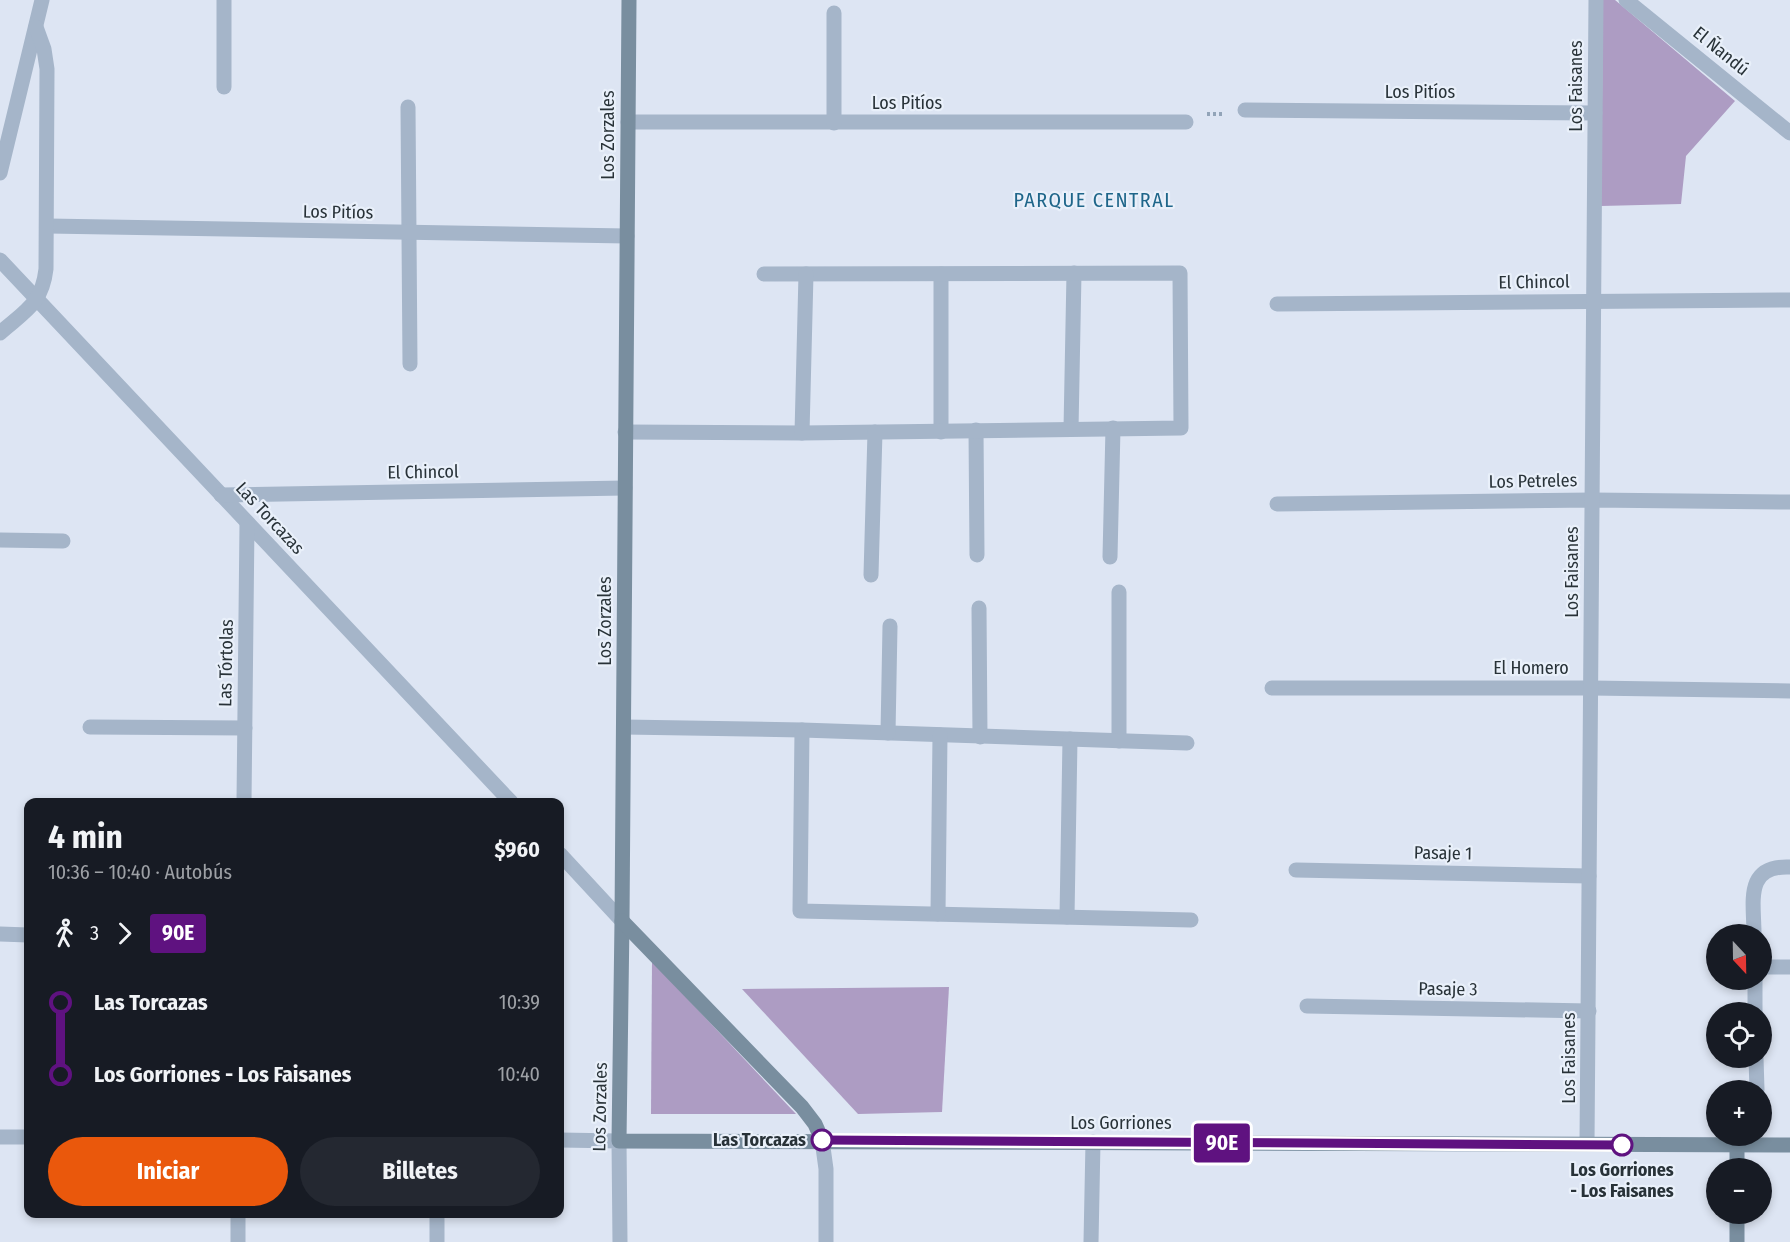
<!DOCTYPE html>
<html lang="es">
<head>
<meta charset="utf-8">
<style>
	:root { --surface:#171b24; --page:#242831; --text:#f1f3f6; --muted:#9ea1a6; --accent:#ea580c }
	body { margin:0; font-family:"Fira Sans Condensed",sans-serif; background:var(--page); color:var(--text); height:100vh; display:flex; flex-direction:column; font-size:22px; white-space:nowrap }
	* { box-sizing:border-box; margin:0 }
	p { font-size:20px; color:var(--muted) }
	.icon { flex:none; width:33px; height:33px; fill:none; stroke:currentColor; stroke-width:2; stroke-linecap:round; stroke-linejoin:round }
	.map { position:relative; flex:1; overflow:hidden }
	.details { position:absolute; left:24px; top:798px; width:540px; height:420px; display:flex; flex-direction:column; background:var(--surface); border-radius:12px; box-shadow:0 3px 9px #0003 }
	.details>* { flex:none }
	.badge { padding:0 12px; border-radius:4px; font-size:21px; line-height:39px }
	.needle { width:39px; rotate:158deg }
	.buttons { position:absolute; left:1706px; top:924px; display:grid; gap:12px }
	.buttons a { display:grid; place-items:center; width:66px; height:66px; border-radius:50%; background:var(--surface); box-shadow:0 3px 9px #0003; font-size:30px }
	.map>.badge { position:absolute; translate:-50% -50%; box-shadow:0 0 0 3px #fff }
	.legs { display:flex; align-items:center; gap:9px; height:66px; padding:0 24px; font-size:20px }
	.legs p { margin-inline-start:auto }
	.summary { display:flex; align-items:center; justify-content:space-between; height:102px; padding:0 24px }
	h1 { font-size:33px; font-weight:700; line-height:45px }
	.button { display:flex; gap:12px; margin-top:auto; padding:12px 24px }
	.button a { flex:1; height:69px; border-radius:36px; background:var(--accent); color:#fff; font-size:24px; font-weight:700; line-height:69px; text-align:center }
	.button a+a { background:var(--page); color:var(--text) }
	ul { padding:0 24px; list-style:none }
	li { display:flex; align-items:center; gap:21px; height:72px; font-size:22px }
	li i { display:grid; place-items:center; width:9px; height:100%; margin:0 8px; background:currentColor }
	li i::after { content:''; width:15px; height:15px; margin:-8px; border:4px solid; border-radius:50%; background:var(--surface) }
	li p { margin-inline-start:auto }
	li:first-child i { background:linear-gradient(#0000 50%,currentColor 0) }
	li:last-child i { background:linear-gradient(currentColor 50%,#0000 0) }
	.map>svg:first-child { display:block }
	.green { fill:#ad9cc3 }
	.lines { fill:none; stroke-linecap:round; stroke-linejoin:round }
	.path { stroke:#92a4b8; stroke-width:4; stroke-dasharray:3 3; stroke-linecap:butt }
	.street { stroke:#a5b5c9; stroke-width:15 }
	.secondary { stroke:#798e9f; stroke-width:15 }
	.line-1-casing { stroke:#fff; stroke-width:14 }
	.line-1 { stroke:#5f1280; stroke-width:9 }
	.stop-1-dot { fill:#fff; stroke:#5f1280; stroke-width:3 }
	.labels { text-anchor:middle; stroke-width:4.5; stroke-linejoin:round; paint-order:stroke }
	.street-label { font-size:18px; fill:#283238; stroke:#e9f0fa }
	.stop-label { font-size:18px; font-weight:bold; fill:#283238; stroke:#e9f0fa; text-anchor:end }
	.neighbourhood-label { font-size:20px; letter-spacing:1.5px; fill:#1f668a; stroke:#e9f0fa }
</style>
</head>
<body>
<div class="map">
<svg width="1790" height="1242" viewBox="0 0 1790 1242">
	<rect width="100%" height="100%" fill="#dde5f3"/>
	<g class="green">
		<polygon points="1603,0 1615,0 1735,101 1686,156 1681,204 1601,206"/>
		<polygon points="652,961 796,1114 651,1114"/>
		<polygon points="949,987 942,1112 858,1114 742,989"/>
	</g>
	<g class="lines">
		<polyline class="path" points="1207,114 1224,114"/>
		<g class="street">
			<polyline points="1626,0 1790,133"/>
			<polyline points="224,87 224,0"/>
			<polyline points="408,107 410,364"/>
			<polyline points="1245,110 1595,113"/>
			<polyline points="628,122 1186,122"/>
			<polyline points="834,123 834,13"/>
			<polyline points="0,173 42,0"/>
			<polyline points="48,226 627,236"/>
			<polyline points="0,260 511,802"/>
			<polyline points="941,274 941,432"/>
			<polyline points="1277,304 1790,300"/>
			<path d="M0,333C25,311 42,304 46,269L47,69L44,49L36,27"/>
			<polyline points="1071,429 1074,273"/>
			<polyline points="976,430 977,555"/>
			<polyline points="625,432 802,433 1181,428 1180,273 764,274"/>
			<polyline points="802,433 806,274"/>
			<polyline points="221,495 625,488"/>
			<polyline points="1277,504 1592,500 1790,502"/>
			<polyline points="0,540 63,541"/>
			<polyline points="1110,557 1113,428"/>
			<polyline points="871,575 875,432"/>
			<polyline points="1119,592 1119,741"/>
			<polyline points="979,608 980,737"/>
			<polyline points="1272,688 1591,688 1790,691"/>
			<polyline points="90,727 245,728"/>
			<polyline points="624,727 802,730 1187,743"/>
			<polyline points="802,730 800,911 1191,920"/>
			<polyline points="888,733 890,626"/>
			<polyline points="244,802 247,523"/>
			<polyline points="560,854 622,921"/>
			<polyline points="1296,870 1589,876"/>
			<polyline points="938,914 940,735"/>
			<polyline points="1067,917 1070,739"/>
			<polyline points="0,934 28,935"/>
			<path d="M1754,934C1754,902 1744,865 1790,867"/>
			<polyline points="1761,967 1790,967"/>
			<polyline points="1755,980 1755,1012"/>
			<polyline points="1307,1006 1589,1011"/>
			<polyline points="1756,1058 1757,1090"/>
			<polyline points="0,1137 28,1137"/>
			<polyline points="560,1140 619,1141 620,1242"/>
			<polyline points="822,1140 826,1169 826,1242"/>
			<polyline points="1587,1144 1596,0"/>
			<polyline points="238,1242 238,1214"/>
			<polyline points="437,1242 437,1214"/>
			<polyline points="1091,1242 1093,1142"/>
		</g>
		<g class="secondary">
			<polyline points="629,0 622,921 619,1141 1790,1145"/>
			<polyline points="622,921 802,1107 815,1124 822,1140"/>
			<polyline points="1737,1145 1737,1168"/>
			<polyline points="1737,1242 1737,1214"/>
		</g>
	</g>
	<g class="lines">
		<defs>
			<polyline id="line-1" points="822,1140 1622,1145"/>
		</defs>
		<use href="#line-1" class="line-1-casing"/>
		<use href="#line-1" class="line-1"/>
	</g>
	<g class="stop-1-dot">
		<circle cx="822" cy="1140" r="10"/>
		<circle cx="1622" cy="1145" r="10"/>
	</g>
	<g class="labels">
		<g class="street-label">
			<text transform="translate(1721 51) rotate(39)" y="6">El Ñandú</text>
			<text transform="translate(1576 86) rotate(-90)" y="6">Los Faisanes</text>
			<text x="1420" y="98">Los Pitíos</text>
			<text x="907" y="109">Los Pitíos</text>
			<text transform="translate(608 135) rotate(-90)" y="6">Los Zorzales</text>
			<text transform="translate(338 212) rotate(1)" y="6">Los Pitíos</text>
			<text transform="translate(1534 282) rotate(-1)" y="6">El Chincol</text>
			<text transform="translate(423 472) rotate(-1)" y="6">El Chincol</text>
			<text transform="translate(1533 481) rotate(-1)" y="6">Los Petreles</text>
			<text transform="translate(270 518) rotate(47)" y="6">Las Torcazas</text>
			<text transform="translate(1572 572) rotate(-90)" y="6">Los Faisanes</text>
			<text transform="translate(605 621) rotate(-90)" y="6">Los Zorzales</text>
			<text transform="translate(226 663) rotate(-89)" y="6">Las Tórtolas</text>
			<text x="1531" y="674">El Homero</text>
			<text transform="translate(1443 853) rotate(1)" y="6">Pasaje 1</text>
			<text transform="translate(1448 989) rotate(1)" y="6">Pasaje 3</text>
			<text transform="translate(1569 1058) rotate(-90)" y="6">Los Faisanes</text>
			<text transform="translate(600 1107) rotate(-89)" y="6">Los Zorzales</text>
			<text x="1121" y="1129">Los Gorriones</text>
		</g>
		<g class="stop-label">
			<text x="806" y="1146">Las Torcazas</text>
			<text x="1622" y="1176" text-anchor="middle">Los Gorriones<tspan x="1622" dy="21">- Los Faisanes</tspan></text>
		</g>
		<g class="neighbourhood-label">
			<text x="1094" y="207">PARQUE CENTRAL</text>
		</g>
	</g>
</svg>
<div class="buttons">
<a><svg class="needle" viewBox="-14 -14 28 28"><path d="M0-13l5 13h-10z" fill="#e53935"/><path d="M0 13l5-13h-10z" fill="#9ea1a6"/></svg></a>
<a><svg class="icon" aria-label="locate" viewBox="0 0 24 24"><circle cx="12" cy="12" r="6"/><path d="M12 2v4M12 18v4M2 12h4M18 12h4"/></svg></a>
<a>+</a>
<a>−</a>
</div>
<b class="badge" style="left:1222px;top:1143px;background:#5f1280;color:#fff">90E</b>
<section class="details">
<div class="summary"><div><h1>4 min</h1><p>10:36 – 10:40 · Autobús</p></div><b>$960</b></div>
<div class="legs"><svg class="icon" aria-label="walk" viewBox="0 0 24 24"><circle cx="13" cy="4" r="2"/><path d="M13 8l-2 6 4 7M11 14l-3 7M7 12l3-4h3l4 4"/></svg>3<svg class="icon" aria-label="forward" viewBox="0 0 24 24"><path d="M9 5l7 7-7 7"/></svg><b class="badge" style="background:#5f1280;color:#fff">90E</b></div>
<ul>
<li><i style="color:#5f1280"></i><b>Las Torcazas</b><p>10:39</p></li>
<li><i style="color:#5f1280"></i><b>Los Gorriones - Los Faisanes</b><p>10:40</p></li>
</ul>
<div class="button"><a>Iniciar</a><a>Billetes</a></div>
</section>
</div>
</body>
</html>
